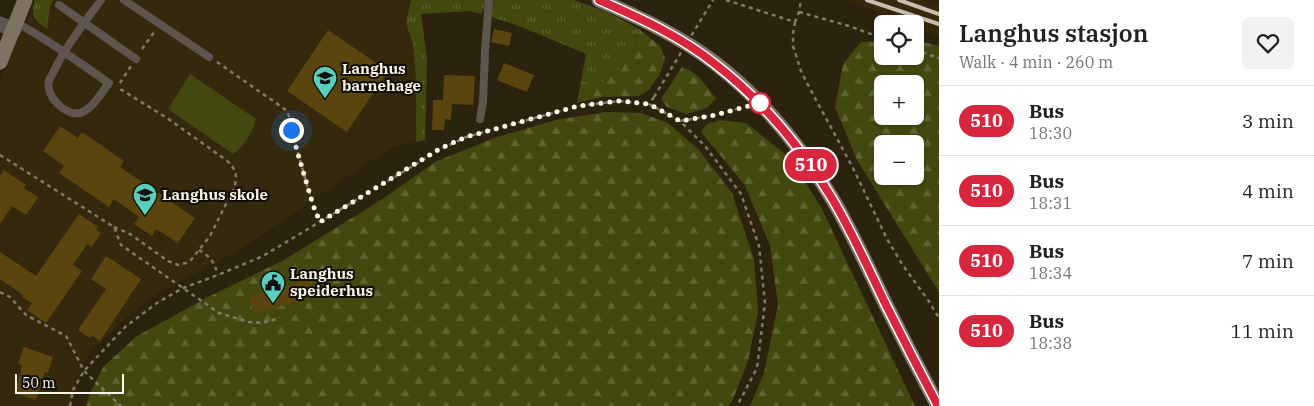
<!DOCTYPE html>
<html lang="en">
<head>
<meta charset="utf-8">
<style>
	:root { --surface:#fff; --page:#f2f2f2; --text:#202124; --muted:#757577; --line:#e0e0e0 }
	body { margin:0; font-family:"IBM Plex Serif",serif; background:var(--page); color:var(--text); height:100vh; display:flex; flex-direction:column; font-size:19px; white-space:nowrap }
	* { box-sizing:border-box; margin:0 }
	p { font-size:16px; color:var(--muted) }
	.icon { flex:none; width:28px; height:28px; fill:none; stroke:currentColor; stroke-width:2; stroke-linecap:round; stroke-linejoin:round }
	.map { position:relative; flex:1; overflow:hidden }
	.side { display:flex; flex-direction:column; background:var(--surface); width:375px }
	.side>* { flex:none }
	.badge { padding:0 10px; border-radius:16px; font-size:18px; line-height:32px }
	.tools { position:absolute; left:874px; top:15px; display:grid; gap:10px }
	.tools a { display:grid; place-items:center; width:50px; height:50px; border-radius:8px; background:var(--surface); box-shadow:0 1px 4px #0004; font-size:25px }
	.scale { position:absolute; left:15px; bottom:12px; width:109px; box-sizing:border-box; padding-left:5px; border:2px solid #faf4e8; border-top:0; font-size:14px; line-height:18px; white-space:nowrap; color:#faf4e8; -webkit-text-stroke:4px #110d05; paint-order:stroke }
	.you { position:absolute; width:25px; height:25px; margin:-12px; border:4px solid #fff; border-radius:50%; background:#1a73e8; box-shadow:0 0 0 8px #1a73e833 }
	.map>.badge { position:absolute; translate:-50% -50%; box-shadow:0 0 0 2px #fff }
	.round { display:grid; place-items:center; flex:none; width:52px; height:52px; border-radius:8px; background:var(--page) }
	.summary { display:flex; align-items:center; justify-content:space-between; height:85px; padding:0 20px }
	h1 { font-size:24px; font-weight:600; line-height:38px }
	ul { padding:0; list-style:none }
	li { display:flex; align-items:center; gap:15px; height:70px; padding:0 20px; border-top:1px solid var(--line) }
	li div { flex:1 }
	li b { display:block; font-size:19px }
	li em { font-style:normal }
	li .badge { min-width:55px; font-weight:700; text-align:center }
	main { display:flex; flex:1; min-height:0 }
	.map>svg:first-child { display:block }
	.built { fill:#35290d }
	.grass { fill:url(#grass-tufts) }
	.forest { fill:url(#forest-firs); fill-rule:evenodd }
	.pitch { fill:#43480f }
	.building { fill:#5a450f }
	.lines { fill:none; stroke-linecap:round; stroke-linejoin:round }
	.path { stroke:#817968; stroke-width:2.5; stroke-dasharray:4 4; stroke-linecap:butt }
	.lane { stroke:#5e564e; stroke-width:8 }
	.street { stroke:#5e564e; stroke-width:15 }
	.secondary { stroke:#7e7265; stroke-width:15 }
	.rail { stroke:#c6bfb1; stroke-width:4 }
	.path-bridge { stroke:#817968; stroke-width:2.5; stroke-dasharray:4 4; stroke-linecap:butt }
	.line-casing { stroke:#fff; stroke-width:11 }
	.line { stroke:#d7263d; stroke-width:8 }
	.walk { stroke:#faf4e8; stroke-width:5; stroke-dasharray:0 9 }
	.stop-dot { fill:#fff; stroke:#d7263d; stroke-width:2.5 }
	.labels { text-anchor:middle; stroke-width:4; stroke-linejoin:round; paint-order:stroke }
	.poi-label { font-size:15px; font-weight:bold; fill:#faf4e8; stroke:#110d05; text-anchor:start }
</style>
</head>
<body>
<main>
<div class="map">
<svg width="939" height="406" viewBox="0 0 939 406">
	<defs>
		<pattern id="grass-tufts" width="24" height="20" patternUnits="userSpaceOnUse" patternTransform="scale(1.25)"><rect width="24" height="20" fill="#43480f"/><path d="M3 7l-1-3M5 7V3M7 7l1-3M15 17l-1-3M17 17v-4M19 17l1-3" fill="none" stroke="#5f6332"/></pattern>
		<pattern id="forest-firs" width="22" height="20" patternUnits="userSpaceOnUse" patternTransform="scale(1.25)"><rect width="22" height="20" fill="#43480f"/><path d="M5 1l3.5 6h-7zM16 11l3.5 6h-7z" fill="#5f6332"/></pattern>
	</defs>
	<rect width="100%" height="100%" fill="#2c230f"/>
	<g class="built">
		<polygon points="53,0 411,0 406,23 413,45 416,79 416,142 393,147 360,168 242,248 146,300 89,352 70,406 0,406 0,82 25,24 32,10 35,21 47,29 50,7"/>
		<polygon points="847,0 923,0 939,6 939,37 915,28 915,24 905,24"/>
	</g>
	<g class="grass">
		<path d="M35,0H53L50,7L47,29C34,20 30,16 35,0Z"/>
		<polygon points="411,0 486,0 482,14 470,11 421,14 427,61 425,140 416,142 416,79 413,45 406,23"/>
		<polygon points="494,0 574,0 605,11 639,29 635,48 619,70 600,84 581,82 586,54 524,28 489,16"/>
	</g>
	<g class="forest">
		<polygon points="639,29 660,46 665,58 660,74 648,91 638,96 602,97 577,103 581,82 600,84 619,70 635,48"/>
		<path d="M915,40L939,46V292L857,160L835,107L843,64L861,42L882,41V56H915ZM882,84H915V116H882ZM882,144H915V176H882Z"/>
		<path d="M682,67C701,74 703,84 716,98L707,108L686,114L667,107L661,99Z"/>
		<polygon points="606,112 641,113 668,123 699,150 732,193 754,259 758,312 748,361 733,399 728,406 86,406 90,393 104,366 137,336 208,297 284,260 381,200 435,162 494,138 556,120"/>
		<polygon points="719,120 746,123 789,157 821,207 915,406 750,406 764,373 778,305 770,245 744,184 701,132 707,124"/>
	</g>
	<path class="pitch" d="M190,74L256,119C253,132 245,145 233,154L168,109Z"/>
	<g class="building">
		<polygon points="494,29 512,33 509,46 491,42"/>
		<polygon points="328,30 388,71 347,132 287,91"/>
		<polygon points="504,63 534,75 527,92 497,80"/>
		<polygon points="444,75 475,76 473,105 452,104 451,120 445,119 444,130 432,130 433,100 443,100"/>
		<polygon points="60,126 78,138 82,132 124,161 120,167 195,218 178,243 156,229 152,236 134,224 139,217 114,199 109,207 59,173 64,166 43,151"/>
		<polygon points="4,170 26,185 24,188 38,197 26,215 12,206 0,224 0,176"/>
		<polygon points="79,214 98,227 96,230 101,233 92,247 87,244 73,265 82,271 46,323 27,310 32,303 22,297 23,295 0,279 0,252 36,276"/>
		<polygon points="106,256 141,279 100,341 92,335 90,338 78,330 106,289 91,279"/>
		<polygon points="310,279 315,296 254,314 249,297"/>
		<polygon points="24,347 53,357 48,373 45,372 36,400 15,393 22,366 20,365 20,364 18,363"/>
	</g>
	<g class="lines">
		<g class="path">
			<polyline points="726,0 795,22 799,12 801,0"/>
			<polyline points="799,12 849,26 882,38"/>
			<polyline points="795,22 793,34 793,46 801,71 809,87 853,168 887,239 902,264 928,300 939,318"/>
			<polyline points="142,49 155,31"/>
			<polyline points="915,50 939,58"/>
			<path d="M217,62L286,110C291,118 291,127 293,136C302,165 308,194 320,222"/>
			<polyline points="120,83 131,66"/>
			<polyline points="654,97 649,104 680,121 705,146 741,194 759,246 765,303 757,368 737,406"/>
			<polyline points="680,121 715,115 736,109"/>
			<polyline points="0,155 114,227 121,245 219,313 249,322 262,323 280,318"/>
			<path d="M114,227L130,234L168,261L178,265L186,263L191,260L210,236L234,188C238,176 236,168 226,160L167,118L117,87"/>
			<path d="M199,250C211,257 214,262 218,275"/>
			<polyline points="0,292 10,297 26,315 66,336 84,371 121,406"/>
			<polyline points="70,406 73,390 84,371 125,327 157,303 183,288 218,275 263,256 441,149 466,137 578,106 619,101 649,104"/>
		</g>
		<g class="lane">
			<polyline points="124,0 209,57"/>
			<polyline points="59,5 136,59"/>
			<path d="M17,23C49,40 79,63 109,83C101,93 92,110 80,113C65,116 45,96 49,81C50,77 54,72 56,67C68,43 85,22 101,0"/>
			<polyline points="480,119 483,102 485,51 489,0"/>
		</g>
		<polyline class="street" points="0,24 14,30"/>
		<g class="secondary">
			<path d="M599,0C640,18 680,36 715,63C763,100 802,148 833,200C853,234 869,270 886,305C903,339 920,372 938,406"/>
			<polyline points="0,62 25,0"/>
		</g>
		<g class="rail">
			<polyline points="867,0 939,24"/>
			<polyline points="899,0 939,14"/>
		</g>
		<polyline class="path-bridge" points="654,97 713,0"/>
	</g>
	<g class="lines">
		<defs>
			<path id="line" d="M599,0C640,18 680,36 715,64C763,101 802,148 833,200C853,234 869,270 886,305C903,339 920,372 938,406"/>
		</defs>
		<use href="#line" class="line-casing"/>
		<use href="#line" class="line"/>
		<polyline class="walk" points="291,130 313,205 320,222 441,148 466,137 578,106 619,101 649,104 680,121 715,115 760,103"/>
	</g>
	<defs>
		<symbol id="school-pin" viewBox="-11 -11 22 30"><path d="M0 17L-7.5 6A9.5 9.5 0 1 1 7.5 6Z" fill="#5acebd" stroke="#110d05"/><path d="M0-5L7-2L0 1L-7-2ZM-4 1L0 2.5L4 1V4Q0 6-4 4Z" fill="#111"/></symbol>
		<symbol id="civic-pin" viewBox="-11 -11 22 30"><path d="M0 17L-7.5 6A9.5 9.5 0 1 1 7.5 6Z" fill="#5acebd" stroke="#110d05"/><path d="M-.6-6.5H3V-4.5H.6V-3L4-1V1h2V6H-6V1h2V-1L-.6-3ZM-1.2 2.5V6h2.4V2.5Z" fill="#111"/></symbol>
	</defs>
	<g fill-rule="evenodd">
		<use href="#school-pin" x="311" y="64" width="28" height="38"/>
		<use href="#school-pin" x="131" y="181" width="28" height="38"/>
		<use href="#civic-pin" x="259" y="269" width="28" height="38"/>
	</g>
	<circle class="stop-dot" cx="760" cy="103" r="10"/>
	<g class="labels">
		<g class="poi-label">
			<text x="342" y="74">Langhus<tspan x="342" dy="17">barnehage</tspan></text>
			<text x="162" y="200">Langhus skole</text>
			<text x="290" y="279">Langhus<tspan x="290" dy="17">speiderhus</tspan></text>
		</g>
	</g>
</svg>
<div class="tools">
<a><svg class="icon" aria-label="locate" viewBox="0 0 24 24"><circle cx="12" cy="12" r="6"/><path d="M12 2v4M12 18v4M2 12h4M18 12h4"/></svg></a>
<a>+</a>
<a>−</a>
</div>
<div class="scale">50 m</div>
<div class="you" style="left:291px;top:130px"></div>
<b class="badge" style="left:811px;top:165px;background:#d7263d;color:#fff">510</b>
</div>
<section class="side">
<div class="summary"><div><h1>Langhus stasjon</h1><p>Walk · 4 min · 260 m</p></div><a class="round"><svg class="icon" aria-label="heart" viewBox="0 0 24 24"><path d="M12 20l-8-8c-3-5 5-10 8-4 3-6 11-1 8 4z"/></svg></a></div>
<ul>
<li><span class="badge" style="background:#d7263d;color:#fff">510</span><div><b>Bus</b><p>18:30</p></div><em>3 min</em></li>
<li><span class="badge" style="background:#d7263d;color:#fff">510</span><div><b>Bus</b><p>18:31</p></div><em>4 min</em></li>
<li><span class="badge" style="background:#d7263d;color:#fff">510</span><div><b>Bus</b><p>18:34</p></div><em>7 min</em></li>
<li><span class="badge" style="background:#d7263d;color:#fff">510</span><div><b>Bus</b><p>18:38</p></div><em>11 min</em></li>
</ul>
</section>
</main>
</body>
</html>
